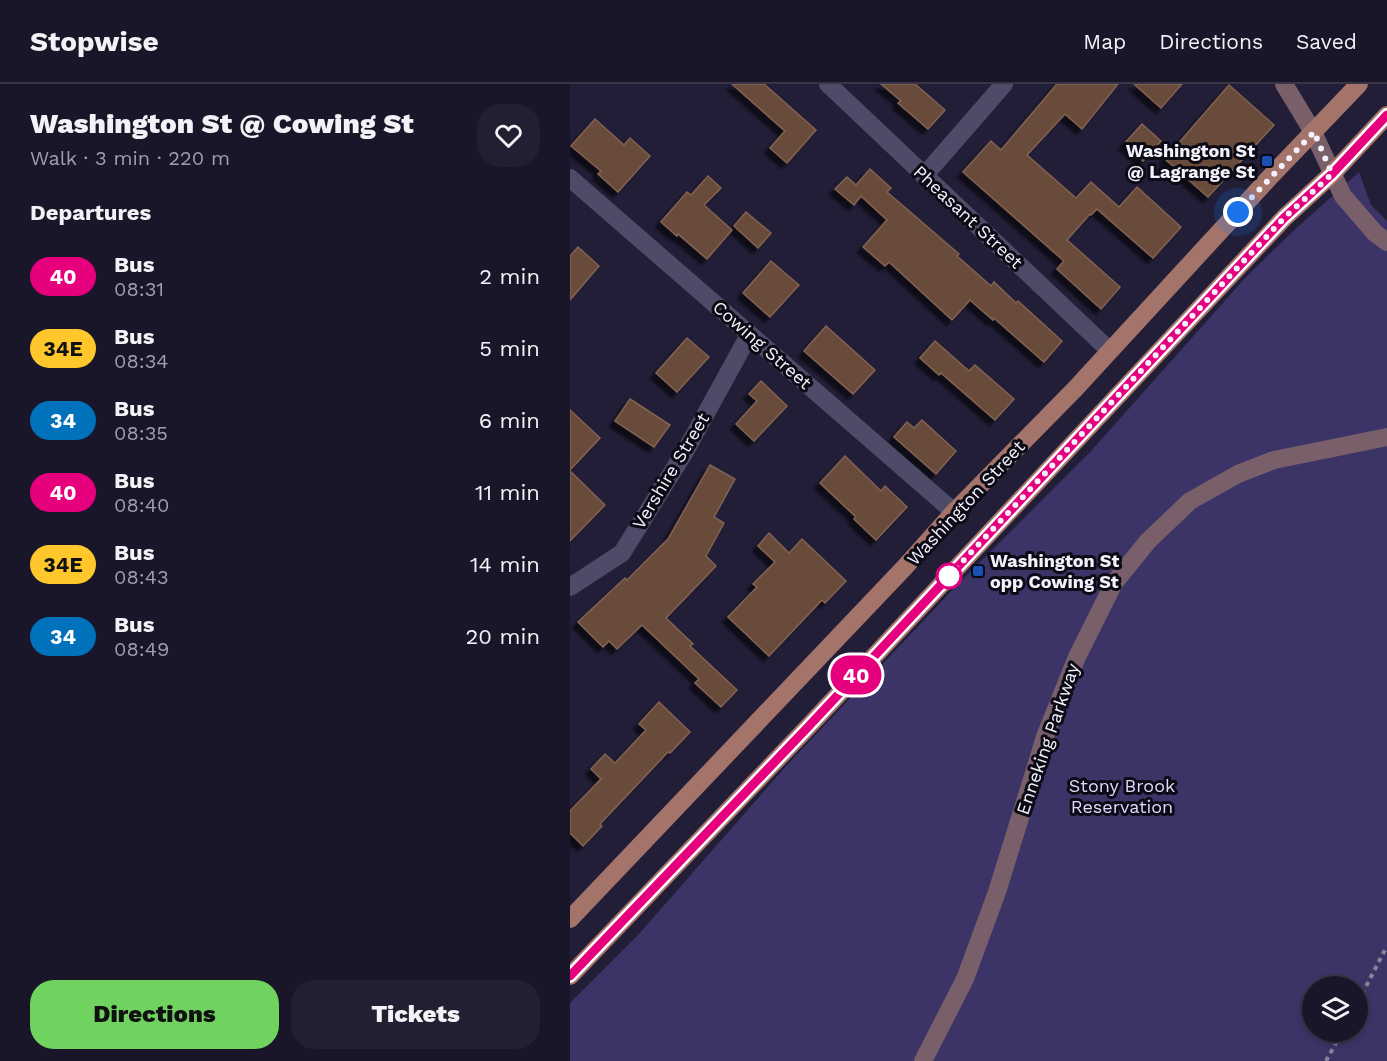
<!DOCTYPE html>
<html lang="en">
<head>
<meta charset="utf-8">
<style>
	:root { --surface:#1a162a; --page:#231f32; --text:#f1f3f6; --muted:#9f9fa8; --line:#383547; --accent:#70d35f }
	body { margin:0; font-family:"Work Sans",sans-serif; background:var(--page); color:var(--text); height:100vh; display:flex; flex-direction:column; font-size:22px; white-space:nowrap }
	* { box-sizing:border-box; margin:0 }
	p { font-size:20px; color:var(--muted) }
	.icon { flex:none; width:33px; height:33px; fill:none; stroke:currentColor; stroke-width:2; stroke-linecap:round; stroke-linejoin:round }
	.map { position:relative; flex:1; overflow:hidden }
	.sheet { display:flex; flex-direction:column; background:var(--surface); width:570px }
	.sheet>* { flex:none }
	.badge { padding:0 12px; border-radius:20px; font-size:21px; line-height:39px }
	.controls { position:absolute; left:732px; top:892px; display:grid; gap:12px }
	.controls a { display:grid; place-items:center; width:66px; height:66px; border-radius:50%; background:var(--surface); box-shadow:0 3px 9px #0003,0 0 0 2px var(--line); font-size:30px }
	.you { position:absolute; width:30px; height:30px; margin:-15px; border:4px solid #fff; border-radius:50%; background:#1a73e8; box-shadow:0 0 0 9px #1a73e833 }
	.map>.badge { position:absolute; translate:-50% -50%; box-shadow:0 0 0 3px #fff }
	h2 { padding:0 30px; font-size:22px; line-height:54px }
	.round { display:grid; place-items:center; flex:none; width:63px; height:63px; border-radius:24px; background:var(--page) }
	.summary { display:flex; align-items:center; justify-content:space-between; height:102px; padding:0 30px }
	h1 { font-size:28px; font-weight:800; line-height:45px }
	.button { display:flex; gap:12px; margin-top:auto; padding:12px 30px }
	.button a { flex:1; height:69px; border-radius:24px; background:var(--accent); color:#111; font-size:24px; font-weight:800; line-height:69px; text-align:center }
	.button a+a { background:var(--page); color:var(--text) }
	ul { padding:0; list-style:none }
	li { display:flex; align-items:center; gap:18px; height:72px; padding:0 30px }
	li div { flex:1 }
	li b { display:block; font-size:22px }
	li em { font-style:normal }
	li .badge { min-width:66px; font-weight:700; text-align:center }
	header { display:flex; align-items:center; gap:36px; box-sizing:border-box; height:84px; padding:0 30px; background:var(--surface); border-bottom:2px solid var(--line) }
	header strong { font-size:28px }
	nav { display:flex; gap:33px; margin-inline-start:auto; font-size:21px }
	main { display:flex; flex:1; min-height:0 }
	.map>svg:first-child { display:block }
	.green { fill:#3c3467; fill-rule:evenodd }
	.building { fill:#694b3b; stroke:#826251; stroke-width:1.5; filter:url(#shadow) }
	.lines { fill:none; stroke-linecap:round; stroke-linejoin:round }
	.path { stroke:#868396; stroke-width:4; stroke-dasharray:4.5 4.5; stroke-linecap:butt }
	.minor { stroke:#4e4b68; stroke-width:18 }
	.secondary { stroke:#795f69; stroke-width:18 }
	.primary { stroke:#a4746a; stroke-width:18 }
	.line-casing { stroke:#fff; stroke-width:14 }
	.line { stroke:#e6007e; stroke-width:9 }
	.walk { stroke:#f2f1fc; stroke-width:6; stroke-dasharray:0 10.8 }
	.transit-dot { fill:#1a4fb4; stroke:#0b0a15; stroke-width:2 }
	.stop-dot { fill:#fff; stroke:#e6007e; stroke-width:3 }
	.labels { text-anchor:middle; stroke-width:6; stroke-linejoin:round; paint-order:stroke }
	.poi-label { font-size:18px; font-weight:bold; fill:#f2f1fc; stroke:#0b0a15; text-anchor:end }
	.street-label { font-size:18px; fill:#f2f1fc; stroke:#0b0a15 }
	.park-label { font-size:18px; fill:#dddafe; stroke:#0b0a15 }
</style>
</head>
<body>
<header>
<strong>Stopwise</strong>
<nav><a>Map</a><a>Directions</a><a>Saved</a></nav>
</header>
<main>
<section class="sheet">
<div class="summary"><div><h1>Washington St @ Cowing St</h1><p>Walk · 3 min · 220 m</p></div><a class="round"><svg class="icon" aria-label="heart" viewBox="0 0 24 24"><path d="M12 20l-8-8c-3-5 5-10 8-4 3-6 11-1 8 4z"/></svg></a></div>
<h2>Departures</h2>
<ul>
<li><span class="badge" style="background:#e6007e;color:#fff">40</span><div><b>Bus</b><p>08:31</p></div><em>2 min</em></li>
<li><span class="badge" style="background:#ffc72c;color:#111">34E</span><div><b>Bus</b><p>08:34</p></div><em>5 min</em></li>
<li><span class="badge" style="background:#0072bc;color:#fff">34</span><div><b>Bus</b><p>08:35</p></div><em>6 min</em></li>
<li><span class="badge" style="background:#e6007e;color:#fff">40</span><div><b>Bus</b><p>08:40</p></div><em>11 min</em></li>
<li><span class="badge" style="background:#ffc72c;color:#111">34E</span><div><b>Bus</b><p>08:43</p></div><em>14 min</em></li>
<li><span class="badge" style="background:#0072bc;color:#fff">34</span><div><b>Bus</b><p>08:49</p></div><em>20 min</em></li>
</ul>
<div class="button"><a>Directions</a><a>Tickets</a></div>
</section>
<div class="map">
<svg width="817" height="977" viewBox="0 0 817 977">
	<defs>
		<filter id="shadow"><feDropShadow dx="-5.5" dy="5.5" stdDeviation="1.5" flood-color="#0009"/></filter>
	</defs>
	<rect width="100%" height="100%" fill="#221e38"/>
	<path class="green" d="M789,88L801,121L817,137V977H0V919L69,850L216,682L388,500L521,367L677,192L720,150ZM742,903H788V948H742Z"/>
	<g class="building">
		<polygon points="162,0 194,0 246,46 217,79 200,64 215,47"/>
		<polygon points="311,0 345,0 375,26 358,45 328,19 331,17"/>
		<polygon points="487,0 548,0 512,45 495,30 457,71 506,114 521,98 549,123 567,103 611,143 583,174 527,125 521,131 520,130 497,156 550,203 531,225 487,185 494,177 393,88 421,57 431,66"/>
		<polygon points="564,0 612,0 591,24"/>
		<polygon points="659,1 704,41 638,113 595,75"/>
		<polygon points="25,35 54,61 60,54 80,72 48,108 28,90 31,87 1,62"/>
		<polygon points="572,40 591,57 573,77 554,60"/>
		<polygon points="300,85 321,104 317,108 389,170 387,172 421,202 424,198 446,219 448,217 492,257 474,278 424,234 423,236 400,216 382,236 319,178 315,182 293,163 317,136 291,112 284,121 265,105 277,93 286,101"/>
		<polygon points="138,92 151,104 134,121 162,146 137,175 108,150 107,152 91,138 117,108 121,111"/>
		<polygon points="176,128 201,149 188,164 164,142"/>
		<polygon points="8,163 29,182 0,216 0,172"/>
		<polygon points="201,177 229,201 200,233 173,209"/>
		<polygon points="256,242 305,286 283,310 234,267"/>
		<polygon points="117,254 139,273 107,308 86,289"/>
		<polygon points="365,257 399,287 405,281 444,315 425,336 371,289 369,291 350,274"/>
		<polygon points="191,297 217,322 184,357 166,340 187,317 179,310"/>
		<polygon points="60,315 100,341 84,363 45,337"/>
		<polygon points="0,326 30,354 0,386"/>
		<polygon points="352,336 386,367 366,390 324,353 337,338 344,344"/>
		<polygon points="275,372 311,407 315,402 337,423 306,456 284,435 286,433 250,399"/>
		<polygon points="140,381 165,395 144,433 154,439 136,472 146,482 96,534 123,560 120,562 167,606 151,623 125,599 129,595 72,541 47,565 39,557 33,563 8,538 55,494 57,496 98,455"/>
		<polygon points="0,387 35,421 0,457"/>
		<polygon points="199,449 219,469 232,455 276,497 255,519 252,516 199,572 158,533 187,503 183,500 205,478 188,462"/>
		<polygon points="89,618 120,648 100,669 98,668 30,740 32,742 13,762 0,749 0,727 31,695 21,685 35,670 45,679 76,646 69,640"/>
	</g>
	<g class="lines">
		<g class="path">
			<polyline points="788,918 817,862"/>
			<polyline points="756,977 772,948"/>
		</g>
		<g class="minor">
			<polyline points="258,0 539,266"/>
			<polyline points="354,92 434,0"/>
			<polyline points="0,94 384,428"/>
			<polyline points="0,503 52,469 116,366 179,251"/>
		</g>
		<g class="secondary">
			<polyline points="714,0 743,48 773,112 805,149 817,158"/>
			<polyline points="353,977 395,895 427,808 476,650 507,573 544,499 578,457 620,417 668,390 704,376 817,353"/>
		</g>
		<g class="primary">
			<polyline points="0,835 334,484 384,428 505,305 700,93 789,0"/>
			<polyline points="0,892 238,643 714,134 762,90 817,31"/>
		</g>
	</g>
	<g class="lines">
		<defs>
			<polyline id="line" points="0,892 238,643 714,134 762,90 817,31"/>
		</defs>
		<use href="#line" class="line-casing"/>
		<use href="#line" class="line"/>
		<polyline class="walk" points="379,492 714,134 762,90 744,48 668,128"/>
	</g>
	<g class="transit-dot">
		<rect x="691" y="71" width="12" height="12" rx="3"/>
		<rect x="402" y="481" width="12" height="12" rx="3"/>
	</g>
	<circle class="stop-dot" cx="379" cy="492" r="12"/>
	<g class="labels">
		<g class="poi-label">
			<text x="685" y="73">Washington St<tspan x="685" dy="21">@ Lagrange St</tspan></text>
			<text x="420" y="483" text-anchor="start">Washington St<tspan x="420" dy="21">opp Cowing St</tspan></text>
		</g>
		<g class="street-label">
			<text transform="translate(398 133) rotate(43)" y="6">Pheasant Street</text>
			<text transform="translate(192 261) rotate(41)" y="6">Cowing Street</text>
			<text transform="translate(101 387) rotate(-59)" y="6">Vershire Street</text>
			<text transform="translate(396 419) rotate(-47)" y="6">Washington Street</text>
			<text transform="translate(478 655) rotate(-71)" y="6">Enneking Parkway</text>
		</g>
		<g class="park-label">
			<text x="552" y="708">Stony Brook<tspan x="552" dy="21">Reservation</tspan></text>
		</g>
	</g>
</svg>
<div class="controls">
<a><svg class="icon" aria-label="layers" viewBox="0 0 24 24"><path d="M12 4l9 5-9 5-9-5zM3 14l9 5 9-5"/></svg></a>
</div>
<div class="you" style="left:668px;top:128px"></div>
<b class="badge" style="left:286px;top:591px;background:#e6007e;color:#fff">40</b>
</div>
</main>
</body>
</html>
